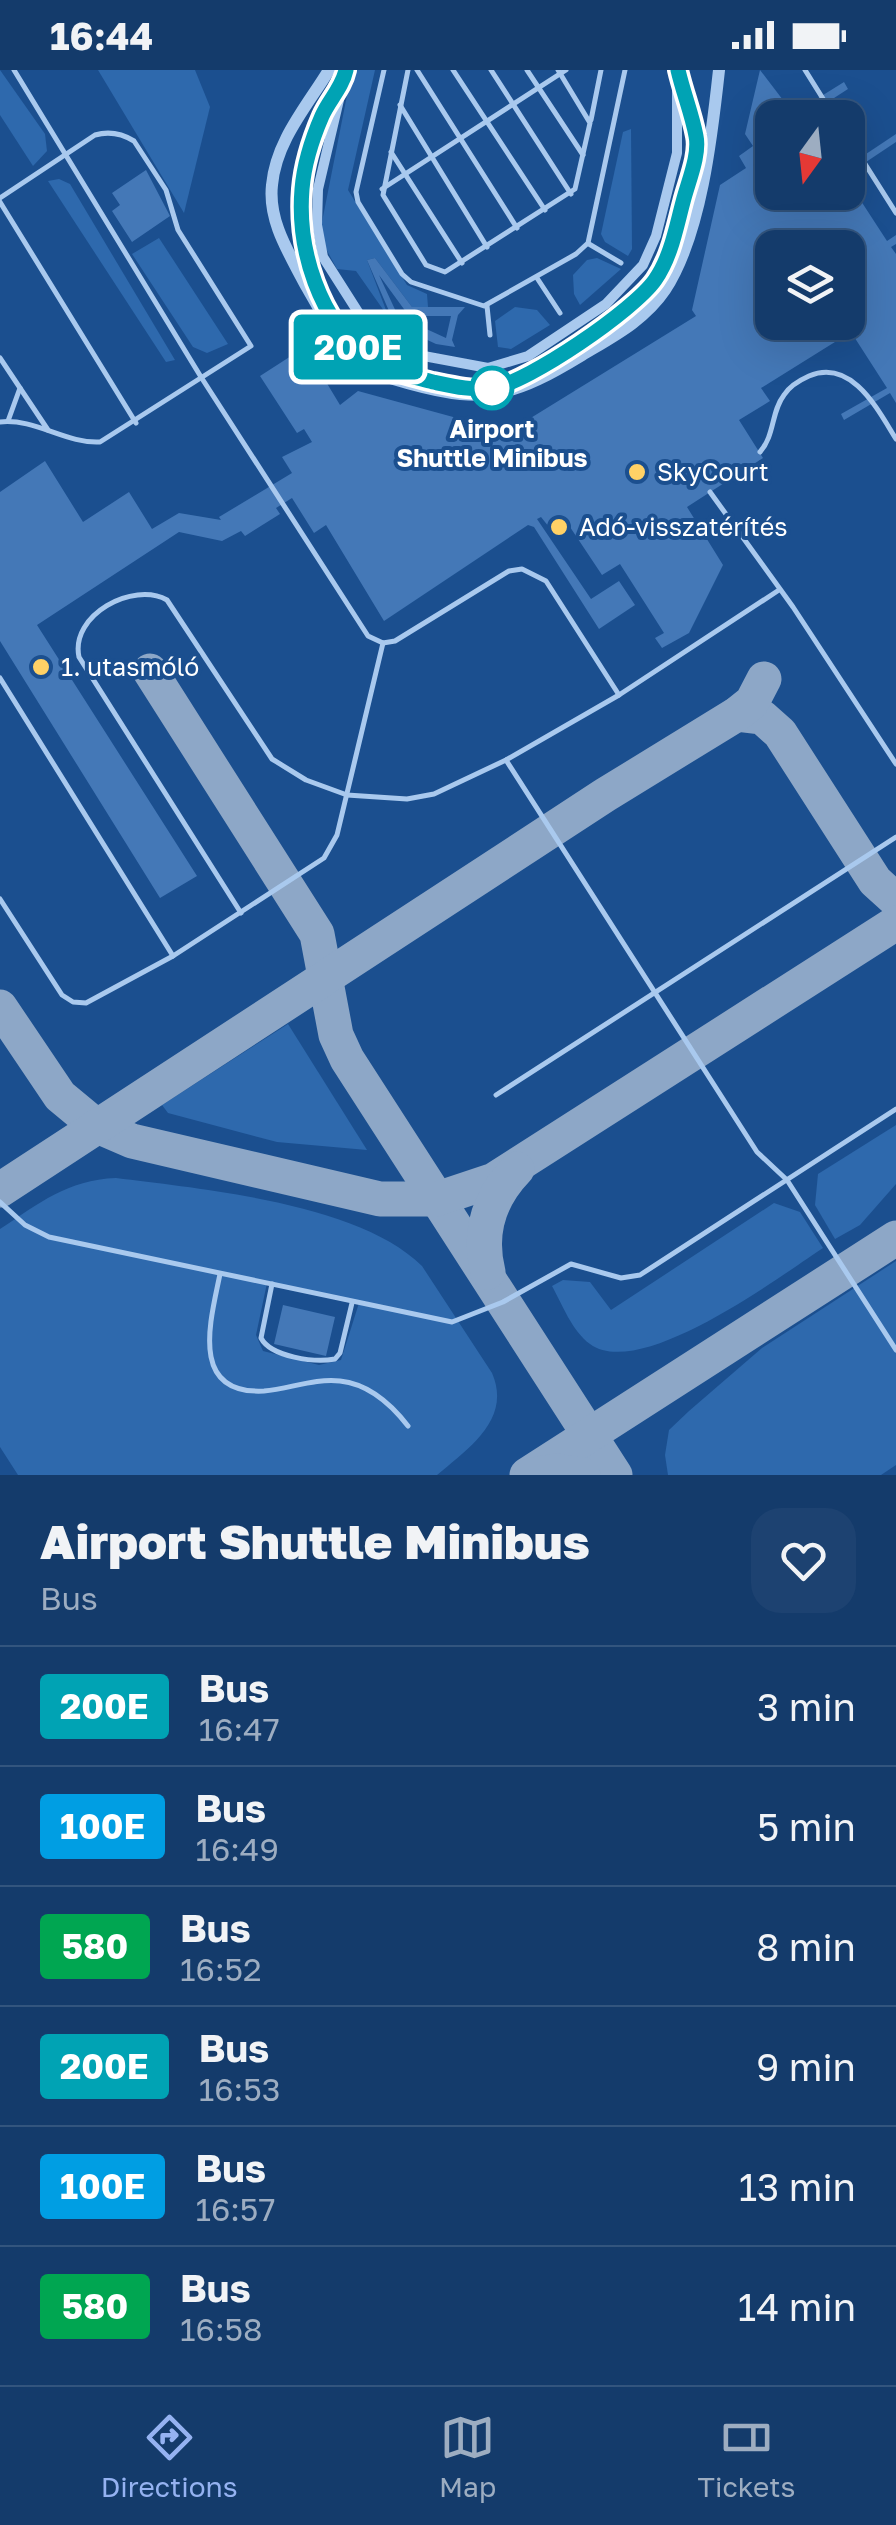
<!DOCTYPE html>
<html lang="en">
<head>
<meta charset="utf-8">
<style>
	:root { --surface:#143b6b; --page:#1d4271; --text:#f1f3f6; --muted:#9dadc1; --line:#33557e; --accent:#95b2f1 }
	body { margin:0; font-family:"Golos Text",sans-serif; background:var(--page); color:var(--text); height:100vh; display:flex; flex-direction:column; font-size:38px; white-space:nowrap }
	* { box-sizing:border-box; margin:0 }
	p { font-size:32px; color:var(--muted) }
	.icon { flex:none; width:55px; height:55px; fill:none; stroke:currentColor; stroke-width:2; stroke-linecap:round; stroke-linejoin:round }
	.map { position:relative; height:1405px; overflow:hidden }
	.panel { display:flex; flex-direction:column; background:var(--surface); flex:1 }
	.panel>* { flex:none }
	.badge { padding:0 20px; border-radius:8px; font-size:35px; line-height:65px }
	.needle { width:65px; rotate:195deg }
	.fabs { position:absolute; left:755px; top:30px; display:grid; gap:20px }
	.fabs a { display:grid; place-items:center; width:110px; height:110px; border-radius:20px; background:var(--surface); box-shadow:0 10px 40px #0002,0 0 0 2px var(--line); font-size:50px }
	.map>.badge { position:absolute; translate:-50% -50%; box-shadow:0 0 0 5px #fff }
	.round { display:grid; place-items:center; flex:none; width:105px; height:105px; border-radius:30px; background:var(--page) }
	.overview { display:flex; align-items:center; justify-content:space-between; height:170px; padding:0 40px }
	h1 { font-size:48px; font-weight:800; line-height:75px }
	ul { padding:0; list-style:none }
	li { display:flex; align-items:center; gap:30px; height:120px; padding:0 40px; border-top:2px solid var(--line) }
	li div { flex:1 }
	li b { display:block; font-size:38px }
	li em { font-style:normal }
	li .badge { min-width:110px; font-weight:700; text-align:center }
	.status { display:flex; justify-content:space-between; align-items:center; height:70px; padding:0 50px; background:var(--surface); direction:ltr }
	.status svg { height:28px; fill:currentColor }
	.menu { display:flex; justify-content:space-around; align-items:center; height:140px; border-top:2px solid var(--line); background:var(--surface); font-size:28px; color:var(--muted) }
	.menu a { display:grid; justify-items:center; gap:5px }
	.menu .active { color:var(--accent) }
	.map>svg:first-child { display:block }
	.green { fill:#2e69ad; fill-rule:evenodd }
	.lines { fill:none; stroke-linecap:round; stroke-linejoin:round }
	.taxiway { stroke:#8da7c7; stroke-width:35 }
	.building { fill:#4478b7; fill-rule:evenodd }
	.service { stroke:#a9c9ee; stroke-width:5 }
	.minor { stroke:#a9c9ee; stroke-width:10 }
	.tertiary { stroke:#a9c9ee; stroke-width:12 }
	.line-casing { stroke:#fff; stroke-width:22 }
	.line { stroke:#00a3b4; stroke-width:15 }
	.stop-dot { fill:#fff; stroke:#00a3b4; stroke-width:5 }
	.poi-dot { fill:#ffd166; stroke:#1b4f8f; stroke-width:4 }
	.labels { text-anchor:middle; stroke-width:8; stroke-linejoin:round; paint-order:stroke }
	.stop-label { font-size:25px; font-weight:bold; fill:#fff; stroke:#1b4f8f }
	.poi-label { font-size:25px; fill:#fff; stroke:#1b4f8f; text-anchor:start }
</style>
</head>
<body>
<div class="status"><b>16:44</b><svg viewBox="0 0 49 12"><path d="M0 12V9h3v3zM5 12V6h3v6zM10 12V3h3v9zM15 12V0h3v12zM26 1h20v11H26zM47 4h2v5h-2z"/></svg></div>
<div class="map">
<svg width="896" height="1405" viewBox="0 0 896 1405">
	<rect width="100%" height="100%" fill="#1b4f8f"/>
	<g class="green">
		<polygon points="0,0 45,64 47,81 33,96 0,45"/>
		<polygon points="98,0 195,0 210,37 184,143"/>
		<polygon points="352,0 375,0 348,120 407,215 427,224 428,237 412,237 375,188 367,190 389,248 356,201 337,199 325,177 321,157"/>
		<polygon points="631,59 632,179 628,186 605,172 601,164 623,62"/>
		<polygon points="59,109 70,114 175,290 166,292 48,111"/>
		<polygon points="159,168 228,274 207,283 193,277 132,184"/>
		<polygon points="597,188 621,199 580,235 574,224 573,205 587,190"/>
		<polygon points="515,237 537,240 550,255 511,279 498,277 495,251"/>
		<polygon points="288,954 367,1080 277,1072 168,1043 162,1035"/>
		<polygon points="896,1055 896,1114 860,1155 835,1169 815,1135 818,1104"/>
		<path d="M116,1108C202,1119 359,1133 422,1196L492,1303C512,1349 469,1378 437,1405H18L0,1377V1159C40,1133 67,1110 116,1108ZM267,1213L359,1233L341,1290L319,1295L263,1281L256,1265Z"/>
		<path d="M774,1133L800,1142L823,1178C779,1207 640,1311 590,1274C572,1261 562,1234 552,1216L563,1210L590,1212L611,1240Z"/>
		<polygon points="896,1191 896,1395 881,1405 668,1405 665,1385 669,1360 689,1341 762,1278"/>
	</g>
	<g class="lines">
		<g class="taxiway">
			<polyline points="150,601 317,864 336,965 347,989 615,1405"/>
			<polyline points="737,644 762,647 780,663 875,811 896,830"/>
			<polyline points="0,937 60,1026 95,1055 132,1071 380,1129 437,1129 494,1110 896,853"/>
			<polyline points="0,1120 605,725 737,644 752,632 764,609"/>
			<path d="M488,1202C478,1162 489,1128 517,1099"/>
			<polyline points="527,1405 896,1168"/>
			<polyline points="532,1405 557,1401 583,1405"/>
		</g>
	</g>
	<g class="building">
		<path d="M760,0L786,34L793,29L799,40L844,12L848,19L803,48H772V122H848V111L887,171L896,165V174L891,177L896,184V333L890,323L844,350L841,344L887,318L851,262L761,318L770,331L739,350L763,388L687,437L723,495L689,563L662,578L655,568L664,563L620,494L602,505L570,457L557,467L541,447L537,449L591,529L619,511L635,535L599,559L534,457L528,455L384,551L326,455L314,463L292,428L276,438L280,444L245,466L241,461L222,471L179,462L37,555L197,806L160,828L0,571V422L45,391L83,452L129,422L152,459L179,443L221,450L219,447L292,403L282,387L312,372L304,359L297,363L260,306L305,277L340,335L358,321L508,362L696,246L692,240L720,115L746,98L739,86L753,76L745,64ZM772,178H848V252H772Z"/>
		<polygon points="896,64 896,72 848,104 848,96"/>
		<polygon points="146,100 170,146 132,172 112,141 120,135 112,123"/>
		<path d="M375,188L412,237H465L458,245L452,270L455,277L436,274L395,255L367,190ZM379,205L409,246H451L446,268L398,246Z"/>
		<polygon points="283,1235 335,1247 326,1286 274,1274"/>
	</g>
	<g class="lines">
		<g class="service">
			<polyline points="14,0 201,307 368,566 383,573 395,571 509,501 522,499 546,511 619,625"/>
			<polyline points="384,0 356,122 358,132 402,204 411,212 484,236 576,184 588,173 625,0"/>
			<polyline points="408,0 383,125 426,195 445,202 575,119 590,53 558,0"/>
			<polyline points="417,0 517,158"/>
			<polyline points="453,0 545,140"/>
			<polyline points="491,0 571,124"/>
			<polyline points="527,0 583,85"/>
			<polyline points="805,0 835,48"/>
			<polyline points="400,35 487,177"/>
			<polyline points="591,50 601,0"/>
			<polyline points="848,67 896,143"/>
			<polyline points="391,82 462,193"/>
			<polyline points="382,119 566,0"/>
			<path d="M0,128L95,65C109,61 121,63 134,71L166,120L178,160L251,276L100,372C66,374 35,348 0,352"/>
			<polyline points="0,132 136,353"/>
			<polyline points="589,174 621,193"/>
			<polyline points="537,208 560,243"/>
			<polyline points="487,236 490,265"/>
			<polyline points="0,288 48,360"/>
			<polyline points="8,351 20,318"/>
			<path d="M760,382C775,365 771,342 784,325C789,317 800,310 809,306C852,288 878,340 896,369"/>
			<polyline points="710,422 793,537 896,694"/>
			<polyline points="0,608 173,886"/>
			<polyline points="506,690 757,1082 787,1110 896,1280"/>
			<polyline points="0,829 62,925 73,932 86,933 173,886 324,788 337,765 383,573"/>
			<path d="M241,843L79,587C70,545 133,511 167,530L272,689L306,710L347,725L407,729L434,724L506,690L619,625L779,520"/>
			<polyline points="496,1025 896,767"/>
			<polyline points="0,1132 25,1155 49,1167 452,1252 503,1232 571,1194 621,1208 640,1205 896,1039"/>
			<path d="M220,1204C211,1249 188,1325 264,1321C289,1319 315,1308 340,1311C369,1314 391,1334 408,1356"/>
			<path d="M272,1214L261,1268C271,1287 315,1293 335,1289L340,1283L352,1233"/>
		</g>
		<g class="minor">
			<polyline points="346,0 318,119 317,155 323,187 358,242 382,269 413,284 488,298 528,286 606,234 643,195 656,166 677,83 677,16"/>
			<path d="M343,13C310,59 300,108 303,163C306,207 333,260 368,288C387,302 410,306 432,311C451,316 472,321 492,318C528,312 634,241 655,210C671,187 676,159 683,132C688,113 700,86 696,66C692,44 683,22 678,0"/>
		</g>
		<path class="tertiary" d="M329,0C307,36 276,71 272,115C268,151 289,183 305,214C320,240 334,268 356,290C371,304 391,308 411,314C487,335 516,325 582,285C612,267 644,251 665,220C701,165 712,65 719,0"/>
	</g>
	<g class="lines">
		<defs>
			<path id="line" d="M346,0C342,18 329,30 322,46C312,69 304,95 302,119C297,179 319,251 369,288C388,302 411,306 433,312C452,316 473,321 493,318C529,312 634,240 655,210C671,187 676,158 683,132C688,112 700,85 696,66C692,44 683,22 678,0"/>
		</defs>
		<use href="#line" class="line-casing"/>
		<use href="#line" class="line"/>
	</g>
	<circle class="stop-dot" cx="492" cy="318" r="20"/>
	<g class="poi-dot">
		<circle cx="637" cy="402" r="10"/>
		<circle cx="559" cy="457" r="10"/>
		<circle cx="41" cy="597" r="10"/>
	</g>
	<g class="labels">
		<g class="stop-label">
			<text x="492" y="368">Airport<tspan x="492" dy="29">Shuttle Minibus</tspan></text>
		</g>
		<g class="poi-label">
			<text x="657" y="411">SkyCourt</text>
			<text x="579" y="466">Adó-visszatérítés</text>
			<text x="61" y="606">1. utasmóló</text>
		</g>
	</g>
</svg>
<div class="fabs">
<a><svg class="needle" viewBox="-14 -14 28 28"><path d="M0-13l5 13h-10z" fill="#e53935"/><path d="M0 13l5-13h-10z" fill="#9dadc1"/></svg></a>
<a><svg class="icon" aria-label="layers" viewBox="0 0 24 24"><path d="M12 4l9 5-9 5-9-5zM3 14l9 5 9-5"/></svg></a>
</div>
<b class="badge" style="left:358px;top:277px;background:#00a3b4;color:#fff">200E</b>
</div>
<section class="panel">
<div class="overview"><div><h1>Airport Shuttle Minibus</h1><p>Bus</p></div><a class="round"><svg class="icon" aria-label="heart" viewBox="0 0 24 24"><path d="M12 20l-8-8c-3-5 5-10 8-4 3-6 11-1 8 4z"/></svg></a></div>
<ul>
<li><span class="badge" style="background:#00a3b4;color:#fff">200E</span><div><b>Bus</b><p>16:47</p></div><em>3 min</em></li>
<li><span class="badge" style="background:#009ee3;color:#fff">100E</span><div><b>Bus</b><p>16:49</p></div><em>5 min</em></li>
<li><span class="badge" style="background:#00a651;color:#fff">580</span><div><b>Bus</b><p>16:52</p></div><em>8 min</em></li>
<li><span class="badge" style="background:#00a3b4;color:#fff">200E</span><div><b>Bus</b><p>16:53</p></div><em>9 min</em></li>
<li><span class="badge" style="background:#009ee3;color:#fff">100E</span><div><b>Bus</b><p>16:57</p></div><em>13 min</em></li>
<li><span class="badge" style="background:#00a651;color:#fff">580</span><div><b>Bus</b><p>16:58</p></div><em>14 min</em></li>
</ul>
</section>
<nav class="menu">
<a class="active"><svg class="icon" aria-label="directions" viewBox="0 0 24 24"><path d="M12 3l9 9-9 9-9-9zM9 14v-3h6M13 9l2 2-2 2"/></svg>Directions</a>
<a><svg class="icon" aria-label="map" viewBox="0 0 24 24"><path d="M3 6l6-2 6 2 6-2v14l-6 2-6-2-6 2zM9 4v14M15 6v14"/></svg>Map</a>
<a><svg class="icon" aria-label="tickets" viewBox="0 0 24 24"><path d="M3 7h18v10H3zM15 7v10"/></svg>Tickets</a>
</nav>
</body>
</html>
